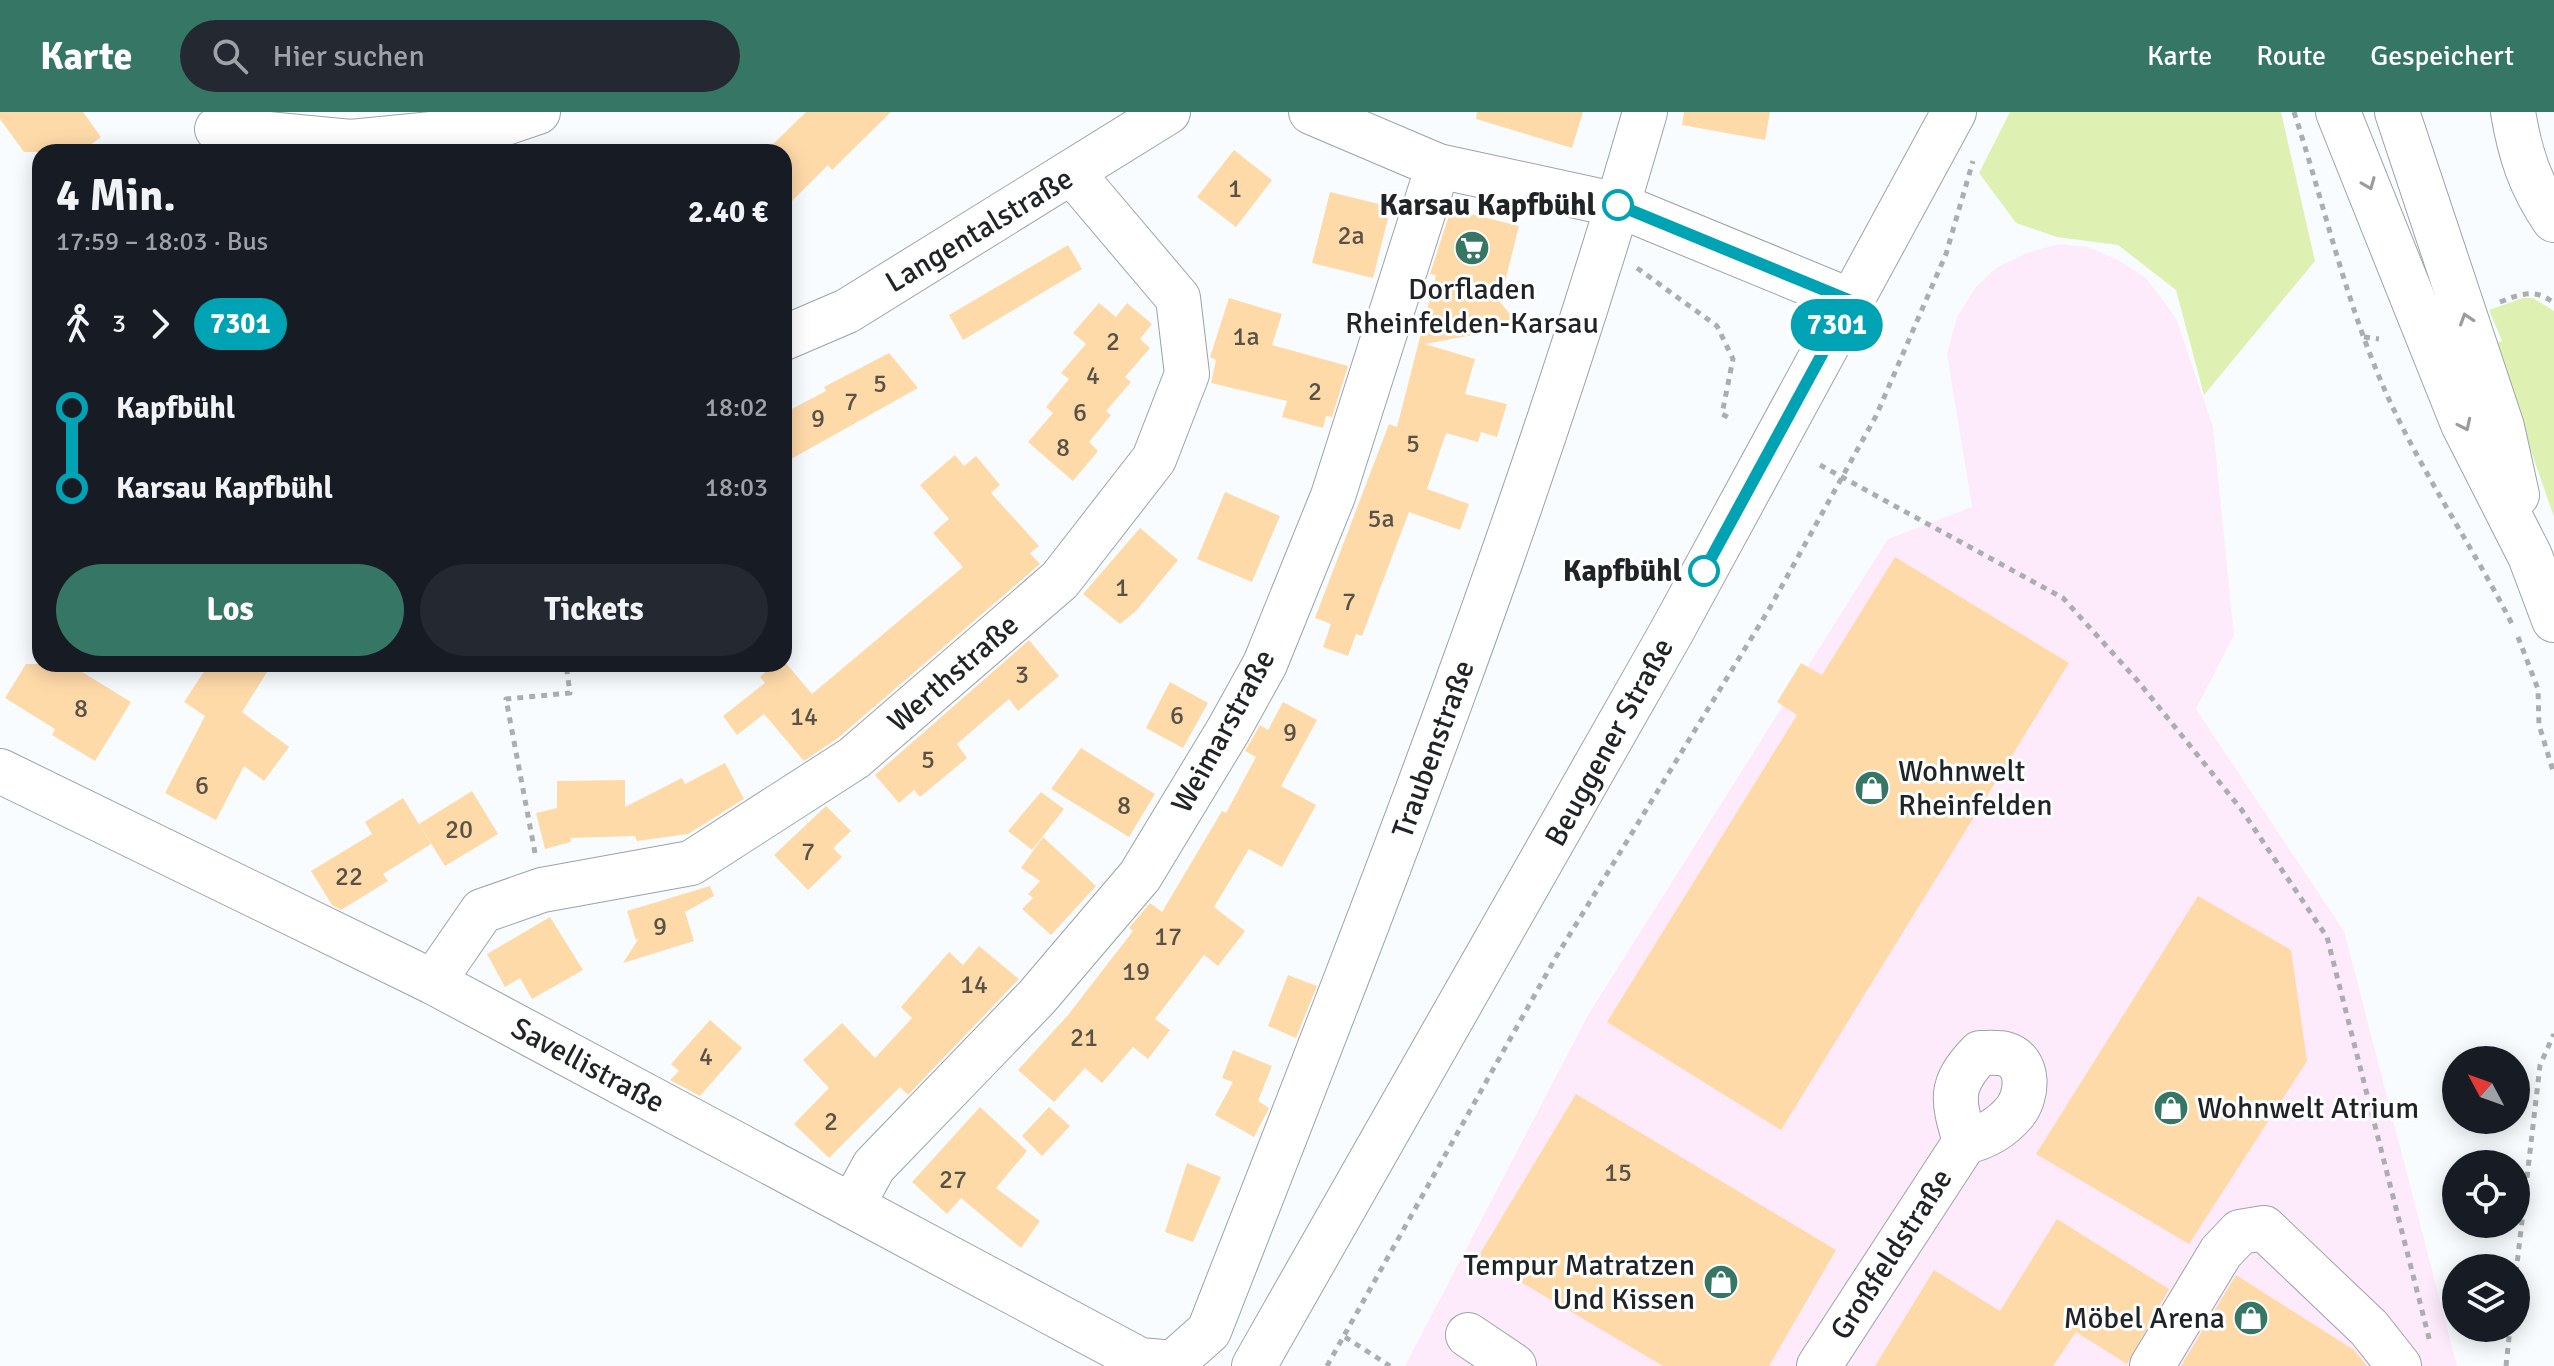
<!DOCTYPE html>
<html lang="de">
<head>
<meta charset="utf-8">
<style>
	:root { --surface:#171b24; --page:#242831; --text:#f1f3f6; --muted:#9ea1a6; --accent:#367665 }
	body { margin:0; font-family:Signika,sans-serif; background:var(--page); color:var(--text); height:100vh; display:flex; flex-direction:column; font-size:30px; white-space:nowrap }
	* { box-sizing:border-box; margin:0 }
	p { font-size:26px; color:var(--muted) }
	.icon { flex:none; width:44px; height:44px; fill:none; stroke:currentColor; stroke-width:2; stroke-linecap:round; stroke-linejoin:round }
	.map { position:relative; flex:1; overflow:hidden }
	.sheet { position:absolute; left:32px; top:32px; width:760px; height:528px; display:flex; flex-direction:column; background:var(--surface); border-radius:24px; box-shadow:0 4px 20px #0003 }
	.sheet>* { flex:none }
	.badge { padding:0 16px; border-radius:26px; font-size:28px; line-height:52px }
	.needle { width:52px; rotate:311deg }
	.buttons { position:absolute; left:2442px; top:934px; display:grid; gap:16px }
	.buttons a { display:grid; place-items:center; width:88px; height:88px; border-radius:50%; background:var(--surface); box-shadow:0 4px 20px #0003; font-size:40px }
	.map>.badge { position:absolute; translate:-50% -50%; box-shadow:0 0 0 4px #fff }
	.legs { display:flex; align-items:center; gap:12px; height:88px; padding:0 24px; font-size:26px }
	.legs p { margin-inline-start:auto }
	.headline { display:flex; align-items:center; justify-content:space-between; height:136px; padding:0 24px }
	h1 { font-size:44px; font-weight:700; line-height:60px }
	.primary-button { display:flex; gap:16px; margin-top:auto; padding:16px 24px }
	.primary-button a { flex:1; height:92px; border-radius:48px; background:var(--accent); color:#fff; font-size:32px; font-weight:700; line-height:92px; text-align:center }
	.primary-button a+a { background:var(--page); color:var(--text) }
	ul { padding:0 24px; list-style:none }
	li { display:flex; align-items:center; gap:28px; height:80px; font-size:30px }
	li i { display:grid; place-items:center; width:12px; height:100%; margin:0 10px; background:currentColor }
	li i::after { content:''; width:20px; height:20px; margin:-10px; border:6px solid; border-radius:50%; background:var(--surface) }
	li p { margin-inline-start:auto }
	li:first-child i { background:linear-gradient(#0000 50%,currentColor 0) }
	li:last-child i { background:linear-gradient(currentColor 50%,#0000 0) }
	header { display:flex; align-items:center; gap:48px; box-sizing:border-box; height:112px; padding:0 40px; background:var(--accent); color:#fff }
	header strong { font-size:38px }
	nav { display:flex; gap:44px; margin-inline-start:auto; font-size:28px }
	.search { width:560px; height:72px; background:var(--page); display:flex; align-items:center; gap:20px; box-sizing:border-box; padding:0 28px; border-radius:44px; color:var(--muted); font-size:30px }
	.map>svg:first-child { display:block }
	.commercial { fill:#fdebfc }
	.green { fill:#dff1b2 }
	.building { fill:#ffdaa9 }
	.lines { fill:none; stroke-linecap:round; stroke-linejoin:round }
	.minor-casing { stroke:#9ba3a9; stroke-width:46 }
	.major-casing { stroke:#9ba3a9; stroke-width:46 }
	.path { stroke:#abaeb1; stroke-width:5; stroke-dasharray:6 6; stroke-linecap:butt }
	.minor { stroke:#fff; stroke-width:44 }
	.major { stroke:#fff; stroke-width:44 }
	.oneway { stroke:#9b9c9e }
	.line-1-casing { stroke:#fff; stroke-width:18 }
	.line-1 { stroke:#00a3b4; stroke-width:12 }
	.stop-1-dot { fill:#fff; stroke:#00a3b4; stroke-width:4 }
	.labels { text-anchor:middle; stroke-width:6; stroke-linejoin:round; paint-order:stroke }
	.number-label { font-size:26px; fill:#585248 }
	.stop-label { font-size:30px; font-weight:bold; fill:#212427; stroke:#fff; text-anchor:end }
	.street-label { font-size:30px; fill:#212427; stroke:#fff }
	.poi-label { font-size:30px; fill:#212427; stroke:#fff; text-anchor:start }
</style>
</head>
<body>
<header>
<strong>Karte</strong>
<div class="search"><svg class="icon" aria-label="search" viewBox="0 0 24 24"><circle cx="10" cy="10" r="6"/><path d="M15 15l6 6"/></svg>Hier suchen</div>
<nav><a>Karte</a><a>Route</a><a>Gespeichert</a></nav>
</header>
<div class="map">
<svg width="2554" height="1254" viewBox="0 0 2554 1254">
	<rect width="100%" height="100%" fill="#f9fcff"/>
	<polygon class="commercial" points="2059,132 2088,135 2118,148 2146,166 2176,206 2213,315 2234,523 2196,597 2344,819 2457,1254 1405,1254 1588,903 1888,427 1972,395 1947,242 1957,205 1975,176 1996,156 2027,141"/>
	<g class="green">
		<polygon points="2010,0 2281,0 2315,149 2204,283 2176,178 2118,133 2057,125 2016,111 1979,61"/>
		<polygon points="2523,186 2533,186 2554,199 2554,405 2494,232 2502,229 2489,198"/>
	</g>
	<g class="building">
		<polygon points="0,0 83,0 101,25 81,40 24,40 0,7"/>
		<polygon points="806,0 891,0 832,58 828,53 784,97 784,40 765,40"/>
		<polygon points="1477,0 1583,0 1572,36 1476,7"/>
		<polygon points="1684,0 1770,0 1765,28 1682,13"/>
		<polygon points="1234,38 1272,68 1236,115 1197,85"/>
		<polygon points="1330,80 1391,95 1373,166 1312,151"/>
		<polygon points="1451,97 1519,114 1500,190 1520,214 1425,232 1475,247 1465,282 1507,292 1497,325 1481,320 1478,330 1446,321 1427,377 1469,392 1460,418 1409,400 1362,524 1356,522 1348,544 1323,535 1331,512 1315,506 1389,312 1397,315 1436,163 1430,162"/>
		<polygon points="1068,133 1082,157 963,228 949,203"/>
		<polygon points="1229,186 1282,202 1272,233 1348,254 1332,305 1326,304 1323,316 1282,305 1287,289 1211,271 1216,248 1210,245"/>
		<polygon points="1099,191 1116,205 1127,191 1152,212 1140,227 1150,236 1125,265 1131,270 1106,299 1111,303 1089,330 1098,339 1073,369 1028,330 1053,301 1046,295 1069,267 1061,261 1086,232 1073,221"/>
		<polygon points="889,241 918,276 784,351 784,301 826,279 824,275"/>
		<polygon points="955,343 964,354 976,344 1000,373 991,381 1039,434 1030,441 1040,452 838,626 804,649 764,602 737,623 723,604 765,571 760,565 775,552 784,549 812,582 963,455 933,421 949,407 920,373"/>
		<polygon points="1225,380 1280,404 1252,470 1197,447"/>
		<polygon points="1140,416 1178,448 1136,499 1120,512 1083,482"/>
		<polygon points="1895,445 2069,551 1781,1018 1607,910 1797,603 1777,590 1801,551 1822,563"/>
		<polygon points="1029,528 1059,564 1018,599 1009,587 957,632 967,646 920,685 914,678 899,691 875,663"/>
		<polygon points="26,552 69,552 131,590 95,649 52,623 55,617 5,586"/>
		<polygon points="209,552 272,552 242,600 289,635 264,669 244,654 216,708 165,681 205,604 184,590"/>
		<polygon points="1170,570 1208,591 1183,636 1146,616"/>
		<polygon points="1283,590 1317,608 1281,674 1316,693 1282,755 1249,737 1214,795 1245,819 1218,854 1204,843 1155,907 1170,918 1148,947 1133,935 1102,971 1085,956 1054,990 1018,958 1068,903 1133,819 1129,816 1150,791 1162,800 1222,699 1226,701 1256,645 1245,639 1260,613 1268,618"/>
		<polygon points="1081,636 1155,682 1129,725 1051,677"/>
		<polygon points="725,651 744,687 688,722 637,729 635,724 570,726 571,730 545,737 536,701 557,696 557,669 625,668 625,695 682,666 685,672"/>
		<polygon points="472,679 498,722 445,754 419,712"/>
		<polygon points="1041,680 1064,697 1032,738 1008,719"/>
		<polygon points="403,686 431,732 383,762 388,769 341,798 332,793 311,759 372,722 365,710"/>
		<polygon points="826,694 851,719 833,736 842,745 808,778 774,743"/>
		<polygon points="1043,725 1096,774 1051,823 1022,797 1033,786 1028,782 1040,769 1021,756"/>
		<polygon points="710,774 714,784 685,800 694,829 623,851 639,826 636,828 627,799"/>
		<polygon points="2198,784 2291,838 2307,949 2189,1132 2036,1042"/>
		<polygon points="550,805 583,858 532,887 520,866 505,875 487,842"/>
		<polygon points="979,834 1019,867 908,983 900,975 829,1046 794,1012 829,976 803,948 842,911 875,946 912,906 901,895 949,840 963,853"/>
		<polygon points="1288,863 1317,874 1296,926 1268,914"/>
		<polygon points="710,908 742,936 700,984 670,968 679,959 671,952"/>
		<polygon points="1233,938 1272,954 1258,989 1269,996 1254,1025 1215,1003 1233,970 1222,966"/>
		<polygon points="1576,982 1836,1138 1769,1254 1663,1254 1478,1145"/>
		<polygon points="980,995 1027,1039 996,1076 1040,1109 1021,1136 961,1086 947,1102 912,1070"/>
		<polygon points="1049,995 1070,1014 1042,1044 1022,1024"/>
		<polygon points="1187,1051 1221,1065 1193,1130 1165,1120"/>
		<polygon points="2057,1107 2169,1177 2127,1252 2076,1220 2053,1254 1875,1254 1934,1158 2000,1199"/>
		<polygon points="2236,1163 2354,1238 2367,1254 2181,1254"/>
	</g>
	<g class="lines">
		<defs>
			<g id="minor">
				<polyline points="1311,0 1438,54 1618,93 1851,189"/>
				<path d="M2513,0C2520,42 2530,73 2554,108"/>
				<polyline points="217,17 351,30 491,16 538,0"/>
				<polyline points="784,226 847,199 1168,0"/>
				<path d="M0,659L433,870L1140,1248L1173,1251L1209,1219C1366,817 1526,415 1645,0"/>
				<polyline points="433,870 482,799 542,778 691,751 854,646 1060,468 1154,347 1187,262 1178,186 1073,62"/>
				<polyline points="852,1094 874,1054 1037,885 1140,764 1229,617 1265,552 1333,384 1438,54"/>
				<polyline points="1468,1223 1514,1254"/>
				<path d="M1819,1254L1965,1030C1983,1026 2001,1016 2014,1001C2028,985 2031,949 2005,942C1998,940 1987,941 1980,941C1948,974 1953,988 1965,1030"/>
				<polyline points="2152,1254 2221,1140 2240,1120 2264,1116 2369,1216 2399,1254"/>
			</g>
			<g id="major">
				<polyline points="2338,0 2463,312 2530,444 2554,508"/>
				<polyline points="2397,0 2502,315 2517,383"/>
				<polyline points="1254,1254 1672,519 1954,0"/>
			</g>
		</defs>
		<use href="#minor" class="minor-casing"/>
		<use href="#major" class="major-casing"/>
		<g class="path">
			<path d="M2294,0C2325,95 2346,192 2387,283C2423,363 2473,435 2512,512"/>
			<polyline points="1637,156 1717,214 1733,247 1722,302 1733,308"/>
			<path d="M2500,190C2520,182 2535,176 2554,191"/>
			<polyline points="2364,225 2379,227"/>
			<polyline points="1820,353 2063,486 2137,568 2241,697 2327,825 2430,1230"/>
			<polyline points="2518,525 2538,577 2539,613 2554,662"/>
			<polyline points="535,741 506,587 570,581 566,552"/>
			<polyline points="2516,1161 2540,953 2554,922"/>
			<polyline points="1345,1225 1390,1254"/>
			<polyline points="1327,1254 1556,845 1768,499 1876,304 1946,142 1973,49"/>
			<polyline points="2506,1254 2510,1216"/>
		</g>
		<use href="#minor" class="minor"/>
		<use href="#major" class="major"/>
	</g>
	<defs><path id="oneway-chevron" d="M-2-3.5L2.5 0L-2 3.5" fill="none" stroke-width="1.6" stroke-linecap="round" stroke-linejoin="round" transform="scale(2)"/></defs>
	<g class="oneway">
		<use href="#oneway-chevron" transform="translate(2369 72) rotate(68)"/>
		<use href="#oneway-chevron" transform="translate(2466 207) rotate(-108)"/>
		<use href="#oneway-chevron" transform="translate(2465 313) rotate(65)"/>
	</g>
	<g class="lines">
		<defs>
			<polyline id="line-1" points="1618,93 1851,189 1704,459"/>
		</defs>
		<use href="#line-1" class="line-1-casing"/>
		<use href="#line-1" class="line-1"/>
	</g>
	<defs>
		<symbol id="supermarket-disc" viewBox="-11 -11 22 22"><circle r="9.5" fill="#367665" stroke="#fff"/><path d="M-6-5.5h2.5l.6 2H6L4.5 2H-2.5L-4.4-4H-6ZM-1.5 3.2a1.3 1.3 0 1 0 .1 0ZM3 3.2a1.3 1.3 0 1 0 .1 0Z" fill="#fff"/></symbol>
		<symbol id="shop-disc" viewBox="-11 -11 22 22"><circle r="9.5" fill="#367665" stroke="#fff"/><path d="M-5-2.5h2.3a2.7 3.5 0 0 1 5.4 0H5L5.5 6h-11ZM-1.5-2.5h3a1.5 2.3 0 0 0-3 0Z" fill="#fff"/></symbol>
	</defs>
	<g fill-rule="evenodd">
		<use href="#supermarket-disc" x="1452" y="116" width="40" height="40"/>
		<use href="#shop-disc" x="1852" y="656" width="40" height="40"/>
		<use href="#shop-disc" x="2151" y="976" width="40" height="40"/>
		<use href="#shop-disc" x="1701" y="1150" width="40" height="40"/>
		<use href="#shop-disc" x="2231" y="1186" width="40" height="40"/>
	</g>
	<g class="stop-1-dot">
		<circle cx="1618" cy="93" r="14"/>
		<circle cx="1704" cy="459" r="14"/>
	</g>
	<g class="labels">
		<g class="number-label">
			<text x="1235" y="85">1</text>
			<text x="1351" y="132">2a</text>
			<text x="1246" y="233">1a</text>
			<text x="1113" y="238">2</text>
			<text x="1093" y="272">4</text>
			<text x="880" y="280">5</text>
			<text x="1315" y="288">2</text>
			<text x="851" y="298">7</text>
			<text x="1080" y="309">6</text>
			<text x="818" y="315">9</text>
			<text x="1413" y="340">5</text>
			<text x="1063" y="344">8</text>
			<text x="1381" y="415">5a</text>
			<text x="1122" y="484">1</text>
			<text x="1349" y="498">7</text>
			<text x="1022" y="571">3</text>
			<text x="81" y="605">8</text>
			<text x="1177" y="612">6</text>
			<text x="804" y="613">14</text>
			<text x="1290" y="629">9</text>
			<text x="928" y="656">5</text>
			<text x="202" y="682">6</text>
			<text x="1124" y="702">8</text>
			<text x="459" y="726">20</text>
			<text x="808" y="748">7</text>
			<text x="349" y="773">22</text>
			<text x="660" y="823">9</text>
			<text x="1168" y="833">17</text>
			<text x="1136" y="868">19</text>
			<text x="974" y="881">14</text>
			<text x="1084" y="934">21</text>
			<text x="706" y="953">4</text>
			<text x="831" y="1018">2</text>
			<text x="1618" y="1069">15</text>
			<text x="953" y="1076">27</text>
		</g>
		<g class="stop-label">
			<text x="1596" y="103">Karsau Kapfbühl</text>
			<text x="1682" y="469">Kapfbühl</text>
		</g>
		<g class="street-label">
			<text transform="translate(979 118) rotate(-31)" y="10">Langentalstraße</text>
			<text transform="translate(953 561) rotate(-41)" y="10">Werthstraße</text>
			<text transform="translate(1223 619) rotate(-61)" y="10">Weimarstraße</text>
			<text transform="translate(1609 630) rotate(-61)" y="10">Beuggener Straße</text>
			<text transform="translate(1433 637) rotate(-70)" y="10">Traubenstraße</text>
			<text transform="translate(588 953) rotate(28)" y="10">Savellistraße</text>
			<text transform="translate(1891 1142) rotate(-57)" y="10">Großfeldstraße</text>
		</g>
		<g class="poi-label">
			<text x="1472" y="187" text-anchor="middle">Dorfladen<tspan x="1472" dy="34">Rheinfelden-Karsau</tspan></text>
			<text x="1898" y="669">Wohnwelt<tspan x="1898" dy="34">Rheinfelden</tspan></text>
			<text x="2197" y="1006">Wohnwelt Atrium</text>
			<text x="1695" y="1163" text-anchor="end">Tempur Matratzen<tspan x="1695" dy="34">Und Kissen</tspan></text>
			<text x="2225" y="1216" text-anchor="end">Möbel Arena</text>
		</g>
	</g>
</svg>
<div class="buttons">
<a><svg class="needle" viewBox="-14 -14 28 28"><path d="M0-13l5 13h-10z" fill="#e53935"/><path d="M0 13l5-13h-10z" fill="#9ea1a6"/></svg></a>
<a><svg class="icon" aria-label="locate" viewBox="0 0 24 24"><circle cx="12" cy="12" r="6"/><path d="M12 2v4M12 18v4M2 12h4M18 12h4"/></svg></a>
<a><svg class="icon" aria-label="layers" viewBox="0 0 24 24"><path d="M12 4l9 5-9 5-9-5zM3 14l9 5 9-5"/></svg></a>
</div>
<b class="badge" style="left:1837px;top:213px;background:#00a3b4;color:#fff">7301</b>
<section class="sheet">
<div class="headline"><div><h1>4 Min.</h1><p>17:59 – 18:03 · Bus</p></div><b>2.40 €</b></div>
<div class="legs"><svg class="icon" aria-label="walk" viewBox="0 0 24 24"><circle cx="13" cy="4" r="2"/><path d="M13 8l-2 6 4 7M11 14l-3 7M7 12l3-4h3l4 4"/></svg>3<svg class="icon" aria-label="forward" viewBox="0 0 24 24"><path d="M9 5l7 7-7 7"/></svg><b class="badge" style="background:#00a3b4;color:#fff">7301</b></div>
<ul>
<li><i style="color:#00a3b4"></i><b>Kapfbühl</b><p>18:02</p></li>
<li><i style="color:#00a3b4"></i><b>Karsau Kapfbühl</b><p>18:03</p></li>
</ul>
<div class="primary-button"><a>Los</a><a>Tickets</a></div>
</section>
</div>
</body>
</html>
